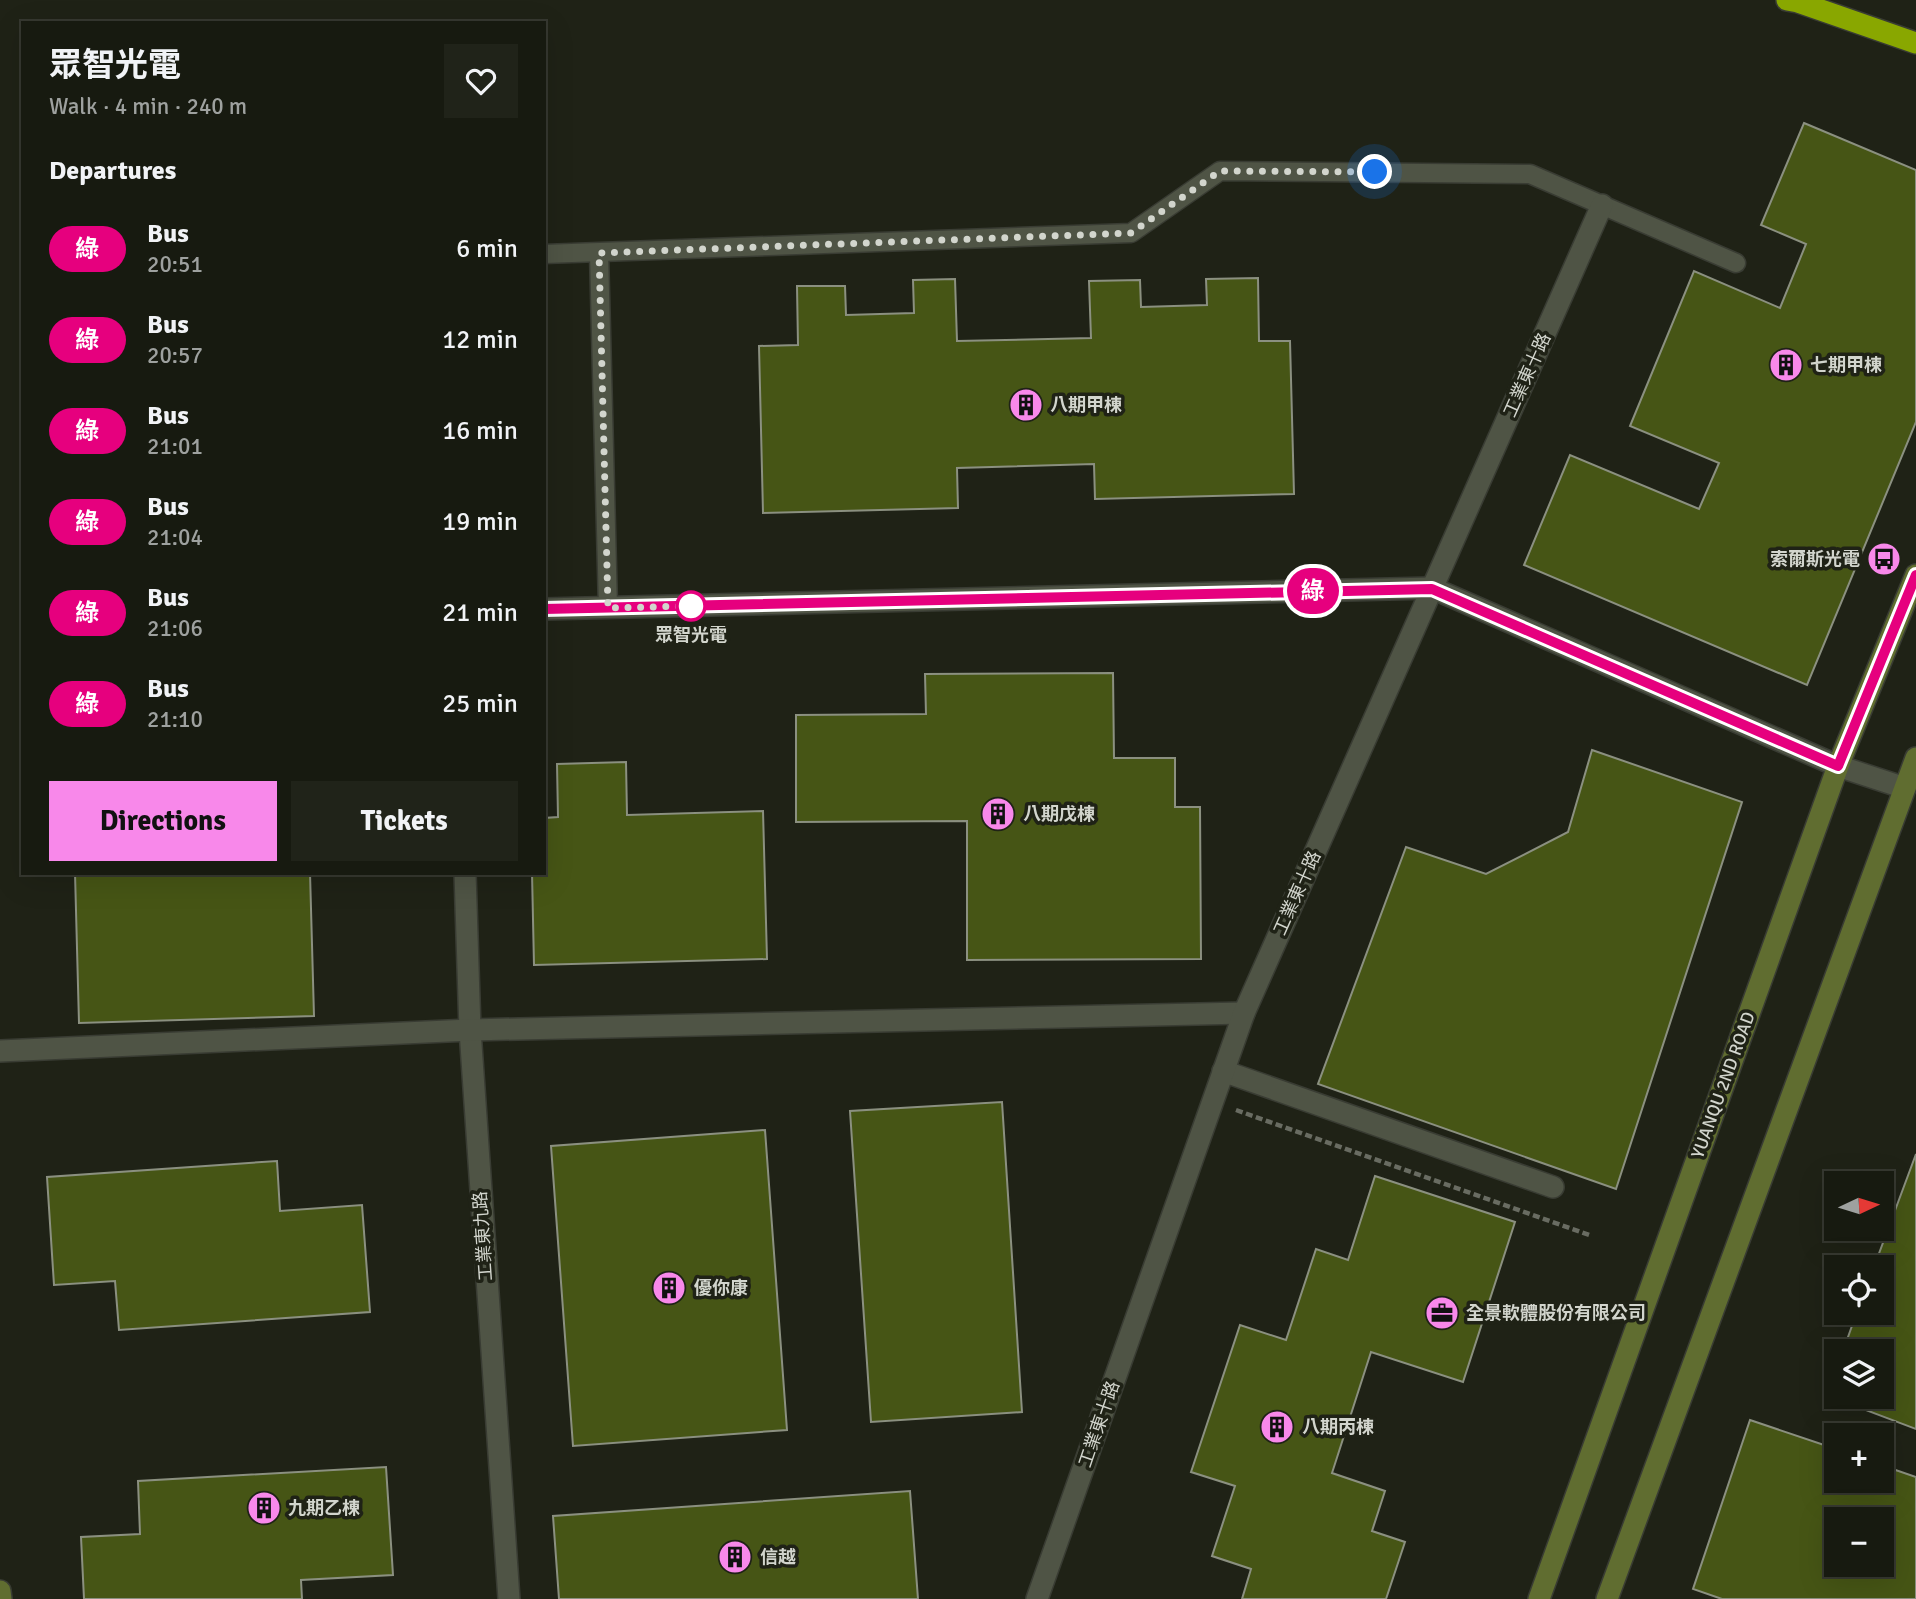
<!DOCTYPE html>
<html lang="en">
<head>
<meta charset="utf-8">
<style>
	:root { --surface:#171a10; --page:#202319; --text:#f1f3f6; --muted:#9ea19f; --line:#363830; --accent:#f888ea }
	body { margin:0; font-family:Signika,"Noto Sans TC",sans-serif; background:var(--page); color:var(--text); height:100vh; display:flex; flex-direction:column; font-size:26px; white-space:nowrap }
	* { box-sizing:border-box; margin:0 }
	p { font-size:23px; color:var(--muted) }
	.icon { flex:none; width:38px; height:38px; fill:none; stroke:currentColor; stroke-width:2; stroke-linecap:round; stroke-linejoin:round }
	.map { position:relative; flex:1; overflow:hidden }
	.panel { position:absolute; left:21px; top:21px; width:525px; height:854px; display:flex; flex-direction:column; background:var(--surface); border-radius:0px; box-shadow:0 7px 28px #0002,0 0 0 2px var(--line) }
	.panel>* { flex:none }
	.badge { padding:0 14px; border-radius:23px; font-size:24px; line-height:46px }
	.needle { width:46px; rotate:86deg }
	.tools { position:absolute; left:1824px; top:1171px; display:grid; gap:14px }
	.tools a { display:grid; place-items:center; width:70px; height:70px; border-radius:0px; background:var(--surface); box-shadow:0 7px 28px #0002,0 0 0 2px var(--line); font-size:35px }
	.you { position:absolute; width:35px; height:35px; margin:-18px; border:5px solid #fff; border-radius:50%; background:#1a73e8; box-shadow:0 0 0 10px #1a73e833 }
	.map>.badge { position:absolute; translate:-50% -50%; box-shadow:0 0 0 4px #fff }
	h2 { padding:0 28px; font-size:26px; line-height:63px }
	.round { display:grid; place-items:center; flex:none; width:74px; height:74px; border-radius:0px; background:var(--page) }
	.summary { display:flex; align-items:center; justify-content:space-between; height:119px; padding:0 28px }
	h1 { font-size:33px; font-weight:700; line-height:52px }
	.cta { display:flex; gap:14px; margin-top:auto; padding:14px 28px }
	.cta a { flex:1; height:80px; border-radius:0px; background:var(--accent); color:#111; font-size:28px; font-weight:700; line-height:80px; text-align:center }
	.cta a+a { background:var(--page); color:var(--text) }
	ul { padding:0; list-style:none }
	li { display:flex; align-items:center; gap:21px; height:91px; padding:0 28px }
	li div { flex:1 }
	li b { display:block; font-size:26px }
	li em { font-style:normal }
	li .badge { min-width:77px; font-weight:700; text-align:center }
	.map>svg:first-child { display:block }
	.building { fill:#465515; stroke:#8b9080; stroke-width:2; fill-rule:evenodd }
	.lines { fill:none; stroke-linecap:round; stroke-linejoin:round }
	.lane-casing { stroke:#393c33; stroke-width:21 }
	.street-casing { stroke:#393c33; stroke-width:24 }
	.secondary-casing { stroke:#393c33; stroke-width:24 }
	.highway-casing { stroke:#393c33; stroke-width:24 }
	.path { stroke:#696c62; stroke-width:4.5; stroke-dasharray:7 3.5; stroke-linecap:butt }
	.lane { stroke:#4f5445; stroke-width:18 }
	.street { stroke:#4f5445; stroke-width:21 }
	.secondary { stroke:#606d30; stroke-width:21 }
	.highway { stroke:#89a700; stroke-width:21 }
	.line-casing { stroke:#fff; stroke-width:16 }
	.line { stroke:#e6007e; stroke-width:10 }
	.walk { stroke:#d2d5cd; stroke-width:7; stroke-dasharray:0 12.6 }
	.stop-dot { fill:#fff; stroke:#e6007e; stroke-width:3.5 }
	.labels { text-anchor:middle; stroke-width:7; stroke-linejoin:round; paint-order:stroke }
	.poi-label { font-size:18px; font-weight:bold; fill:#d2d5cd; stroke:#1f2216; text-anchor:start }
	.street-label { font-size:18px; fill:#d2d5cd; stroke:#1f2216 }
	.stop-label { font-size:18px; font-weight:bold; fill:#d2d5cd; stroke:#1f2216 }
</style>
</head>
<body>
<div class="map">
<svg width="1916" height="1599" viewBox="0 0 1916 1599">
	<rect width="100%" height="100%" fill="#1f2216"/>
	<g class="building">
		<polygon points="1804,123 1916,170 1916,422 1807,685 1524,565 1570,455 1699,509 1719,463 1630,426 1694,271 1780,308 1806,244 1761,225"/>
		<polygon points="1258,278 1259,341 1290,341 1294,494 1095,499 1094,464 957,468 958,508 763,513 759,346 798,345 797,286 845,286 846,315 914,313 913,280 955,279 957,341 1091,338 1089,281 1140,280 1141,307 1207,305 1206,279"/>
		<polygon points="1113,673 1114,758 1175,758 1175,807 1200,807 1201,959 967,960 967,821 796,822 796,715 926,714 925,674"/>
		<polygon points="1592,750 1742,802 1616,1189 1318,1084 1406,847 1486,874 1568,832"/>
		<polygon points="626,762 627,815 763,811 767,959 534,965 532,873 544,873 544,818 558,817 557,764"/>
		<polygon points="75,873 310,873 314,1016 79,1023"/>
		<polygon points="1002,1102 1022,1412 871,1422 850,1111"/>
		<polygon points="765,1130 787,1430 573,1446 551,1146"/>
		<polygon points="1916,1154 1916,1429 1826,1395 1836,1370 1836,1396 1881,1396 1881,1351 1843,1351 1857,1312 1881,1312 1881,1267 1874,1267"/>
		<polygon points="277,1161 280,1211 362,1205 370,1312 119,1330 115,1281 54,1285 47,1177"/>
		<polygon points="1375,1176 1515,1222 1463,1382 1371,1352 1332,1473 1385,1491 1372,1531 1405,1542 1386,1599 1242,1599 1251,1569 1212,1556 1235,1486 1191,1472 1240,1325 1286,1340 1316,1249 1348,1260"/>
		<path d="M1750,1420L1836,1449V1480H1881V1465L1916,1477V1599H1722L1693,1589ZM1836,1519H1881V1564H1836Z"/>
		<polygon points="386,1467 393,1575 301,1580 302,1599 84,1599 81,1537 140,1534 138,1481"/>
		<polygon points="910,1491 918,1599 559,1599 553,1516"/>
	</g>
	<g class="lines">
		<defs>
			<g id="lane">
				<polyline points="599,253 608,608"/>
				<polyline points="544,254 1131,233 1220,171 1530,174 1736,263"/>
			</g>
			<g id="street">
				<polyline points="544,609 1432,588 1838,766 1905,788"/>
				<polyline points="465,873 470,1030 509,1599"/>
				<polyline points="0,1051 470,1030 1244,1013"/>
				<polyline points="1223,1071 1553,1187"/>
				<polyline points="1037,1599 1244,1013 1602,205"/>
			</g>
			<g id="secondary">
				<polyline points="0,1591 1,1599"/>
				<polyline points="1539,1599 1838,766 1916,575"/>
				<polyline points="1607,1599 1916,758"/>
			</g>
			<polyline id="highway" points="1787,0 1798,2 1916,43"/>
		</defs>
		<use href="#lane" class="lane-casing"/>
		<use href="#street" class="street-casing"/>
		<use href="#secondary" class="secondary-casing"/>
		<use href="#highway" class="highway-casing"/>
		<polyline class="path" points="1236,1110 1592,1236"/>
		<use href="#lane" class="lane"/>
		<use href="#street" class="street"/>
		<use href="#secondary" class="secondary"/>
		<use href="#highway" class="highway"/>
	</g>
	<g class="lines">
		<defs>
			<polyline id="line" points="544,609 1432,589 1838,766 1916,575"/>
		</defs>
		<use href="#line" class="line-casing"/>
		<use href="#line" class="line"/>
		<polyline class="walk" points="691,606 608,608 599,253 1131,233 1220,171 1375,172"/>
	</g>
	<defs>
		<symbol id="building-disc" viewBox="-11 -11 22 22"><circle r="9.5" fill="#f888ea" stroke="#1f2216"/><path d="M-4-6H4V6H1V3H-1V6H-4ZM-2.5-4.3h1.7v1.8h-1.7ZM.8-4.3h1.7v1.8H.8ZM-2.5-1h1.7V.8h-1.7ZM.8-1h1.7V.8H.8Z" fill="#111"/></symbol>
		<symbol id="bus-disc" viewBox="-11 -11 22 22"><circle r="9.5" fill="#f888ea" stroke="#1f2216"/><path d="M-5-6H5V4H4V6H2V4H-2V6H-4V4H-5ZM-3.5-4V0h7V-4ZM-3.5 1.2v1.5H-2V1.2ZM2 1.2v1.5H3.5V1.2Z" fill="#111"/></symbol>
		<symbol id="office-disc" viewBox="-11 -11 22 22"><circle r="9.5" fill="#f888ea" stroke="#1f2216"/><path d="M-6-3h4V-5.5h4V-3h4V5H-6ZM-1-4.5V-3h2v-1.5ZM-6 0V1H6V0Z" fill="#111"/></symbol>
	</defs>
	<g fill-rule="evenodd">
		<use href="#building-disc" x="1767" y="346" width="38" height="38"/>
		<use href="#building-disc" x="1007" y="386" width="38" height="38"/>
		<use href="#bus-disc" x="1865" y="540" width="38" height="38"/>
		<use href="#building-disc" x="979" y="795" width="38" height="38"/>
		<use href="#building-disc" x="650" y="1269" width="38" height="38"/>
		<use href="#office-disc" x="1423" y="1294" width="38" height="38"/>
		<use href="#building-disc" x="1258" y="1408" width="38" height="38"/>
		<use href="#building-disc" x="245" y="1489" width="38" height="38"/>
		<use href="#building-disc" x="716" y="1538" width="38" height="38"/>
	</g>
	<circle class="stop-dot" cx="691" cy="606" r="14"/>
	<g class="labels">
		<g class="poi-label">
			<text x="1810" y="371">七期甲棟</text>
			<text x="1050" y="411">八期甲棟</text>
			<text x="1860" y="565" text-anchor="end">索爾斯光電</text>
			<text x="1023" y="820">八期戊棟</text>
			<text x="694" y="1294">優你康</text>
			<text x="1466" y="1319">全景軟體股份有限公司</text>
			<text x="1302" y="1433">八期丙棟</text>
			<text x="288" y="1514">九期乙棟</text>
			<text x="760" y="1563">信越</text>
		</g>
		<g class="street-label">
			<text transform="translate(1527 375) rotate(-66)" y="6">工業東十路</text>
			<text transform="translate(1297 893) rotate(-66)" y="6">工業東十路</text>
			<text transform="translate(1723 1085) rotate(-70)" y="6">YUANQU 2ND ROAD</text>
			<text transform="translate(483 1236) rotate(-94)" y="6">工業東九路</text>
			<text transform="translate(1099 1424) rotate(-71)" y="6">工業東十路</text>
		</g>
		<g class="stop-label">
			<text x="691" y="641">眾智光電</text>
		</g>
	</g>
</svg>
<div class="tools">
<a><svg class="needle" viewBox="-14 -14 28 28"><path d="M0-13l5 13h-10z" fill="#e53935"/><path d="M0 13l5-13h-10z" fill="#9ea19f"/></svg></a>
<a><svg class="icon" aria-label="locate" viewBox="0 0 24 24"><circle cx="12" cy="12" r="6"/><path d="M12 2v4M12 18v4M2 12h4M18 12h4"/></svg></a>
<a><svg class="icon" aria-label="layers" viewBox="0 0 24 24"><path d="M12 4l9 5-9 5-9-5zM3 14l9 5 9-5"/></svg></a>
<a>+</a>
<a>−</a>
</div>
<div class="you" style="left:1375px;top:172px"></div>
<b class="badge" style="left:1313px;top:591px;background:#e6007e;color:#fff">綠</b>
<section class="panel">
<div class="summary"><div><h1>眾智光電</h1><p>Walk · 4 min · 240 m</p></div><a class="round"><svg class="icon" aria-label="heart" viewBox="0 0 24 24"><path d="M12 20l-8-8c-3-5 5-10 8-4 3-6 11-1 8 4z"/></svg></a></div>
<h2>Departures</h2>
<ul>
<li><span class="badge" style="background:#e6007e;color:#fff">綠</span><div><b>Bus</b><p>20:51</p></div><em>6 min</em></li>
<li><span class="badge" style="background:#e6007e;color:#fff">綠</span><div><b>Bus</b><p>20:57</p></div><em>12 min</em></li>
<li><span class="badge" style="background:#e6007e;color:#fff">綠</span><div><b>Bus</b><p>21:01</p></div><em>16 min</em></li>
<li><span class="badge" style="background:#e6007e;color:#fff">綠</span><div><b>Bus</b><p>21:04</p></div><em>19 min</em></li>
<li><span class="badge" style="background:#e6007e;color:#fff">綠</span><div><b>Bus</b><p>21:06</p></div><em>21 min</em></li>
<li><span class="badge" style="background:#e6007e;color:#fff">綠</span><div><b>Bus</b><p>21:10</p></div><em>25 min</em></li>
</ul>
<div class="cta"><a>Directions</a><a>Tickets</a></div>
</section>
</div>
</body>
</html>
